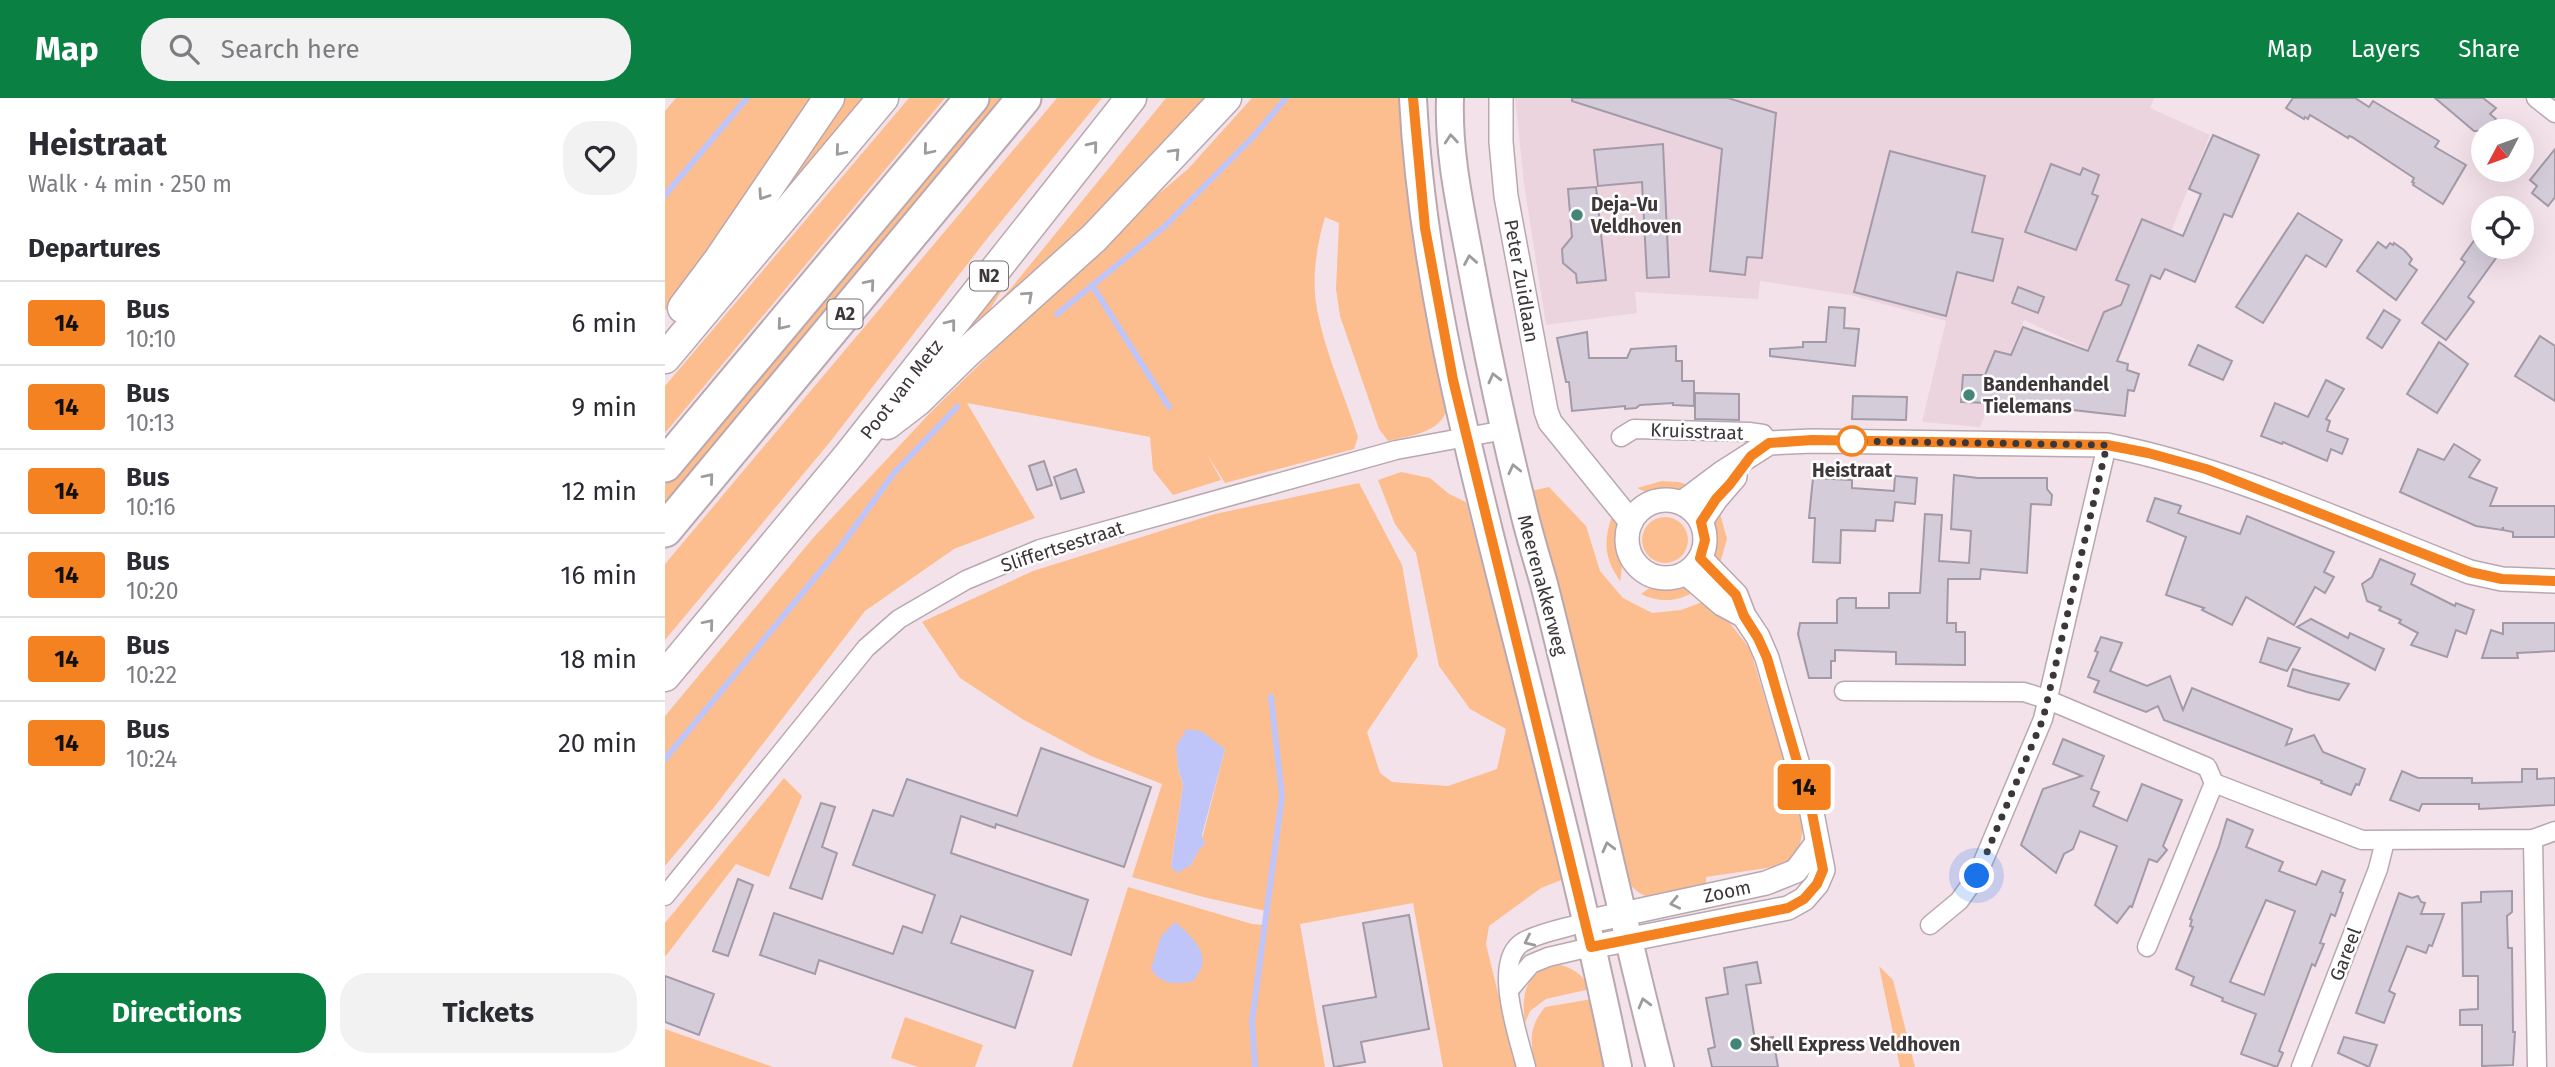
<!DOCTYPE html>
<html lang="en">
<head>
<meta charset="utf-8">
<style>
	:root { --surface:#fff; --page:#f2f2f3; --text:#2b2b33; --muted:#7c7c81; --line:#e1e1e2; --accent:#0b8043 }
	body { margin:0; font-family:"Fira Sans",sans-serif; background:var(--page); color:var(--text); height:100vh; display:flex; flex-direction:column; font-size:26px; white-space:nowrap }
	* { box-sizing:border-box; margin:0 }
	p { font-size:23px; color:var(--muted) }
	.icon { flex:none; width:38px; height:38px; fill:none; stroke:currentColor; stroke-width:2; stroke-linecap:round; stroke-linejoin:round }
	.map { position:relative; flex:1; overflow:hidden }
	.drawer { display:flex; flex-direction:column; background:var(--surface); width:665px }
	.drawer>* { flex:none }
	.badge { padding:0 14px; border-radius:5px; font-size:24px; line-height:46px }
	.needle { width:46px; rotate:229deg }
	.tools { position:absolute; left:1806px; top:21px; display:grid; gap:14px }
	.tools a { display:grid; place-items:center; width:63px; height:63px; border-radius:50%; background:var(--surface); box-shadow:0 7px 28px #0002; font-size:35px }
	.you { position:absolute; width:35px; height:35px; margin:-18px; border:5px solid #fff; border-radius:50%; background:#1a73e8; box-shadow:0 0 0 10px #1a73e833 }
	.map>.badge { position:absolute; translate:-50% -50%; box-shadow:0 0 0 4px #fff }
	h2 { padding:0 28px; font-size:26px; line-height:63px }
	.round { display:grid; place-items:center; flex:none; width:74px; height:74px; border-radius:28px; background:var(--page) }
	.headline { display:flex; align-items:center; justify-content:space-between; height:119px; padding:0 28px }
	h1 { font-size:33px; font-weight:700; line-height:52px }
	.action { display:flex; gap:14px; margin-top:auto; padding:14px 28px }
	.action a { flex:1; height:80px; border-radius:28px; background:var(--accent); color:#fff; font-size:28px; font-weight:700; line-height:80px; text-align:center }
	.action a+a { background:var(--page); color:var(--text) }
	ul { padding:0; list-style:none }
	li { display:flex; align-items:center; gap:21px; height:84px; padding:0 28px; border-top:2px solid var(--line) }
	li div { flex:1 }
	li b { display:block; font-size:26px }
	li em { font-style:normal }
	li .badge { min-width:77px; font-weight:700; text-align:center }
	header { display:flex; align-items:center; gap:42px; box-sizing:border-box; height:98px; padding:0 35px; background:var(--accent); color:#fff }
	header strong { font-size:33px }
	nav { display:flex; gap:38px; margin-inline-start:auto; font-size:24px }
	.search { width:490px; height:63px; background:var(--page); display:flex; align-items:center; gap:18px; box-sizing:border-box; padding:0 24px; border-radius:28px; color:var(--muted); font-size:26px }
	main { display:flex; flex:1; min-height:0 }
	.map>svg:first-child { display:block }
	.built { fill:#ecd4df }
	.green { fill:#fdbe8f; fill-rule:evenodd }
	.water { fill:#c0c5f9 }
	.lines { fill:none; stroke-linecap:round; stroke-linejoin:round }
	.stream { stroke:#c0c5f9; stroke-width:6 }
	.building { fill:#d5ccda; stroke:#a39aa7; stroke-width:2; fill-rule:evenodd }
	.minor-casing { stroke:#b9a8b0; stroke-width:21 }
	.tertiary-casing { stroke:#b9a8b0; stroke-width:26 }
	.secondary-casing { stroke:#b9a8b0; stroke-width:30 }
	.trunk-casing { stroke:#b9a8b0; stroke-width:33 }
	.motorway-casing { stroke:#b9a8b0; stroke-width:37 }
	.minor { stroke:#fff; stroke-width:18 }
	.tertiary { stroke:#fff; stroke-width:23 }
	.secondary { stroke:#fff; stroke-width:26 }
	.trunk { stroke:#fff; stroke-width:30 }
	.motorway { stroke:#fff; stroke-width:33 }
	.oneway { stroke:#9e9b9c }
	.line-casing { stroke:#fff; stroke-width:16 }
	.line { stroke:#f58220; stroke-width:10 }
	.walk { stroke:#3e373a; stroke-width:7; stroke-dasharray:0 12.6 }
	.poi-dot { fill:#438576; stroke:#fff; stroke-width:2.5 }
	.stop-dot { fill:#fff; stroke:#f58220; stroke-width:3.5 }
	.labels { text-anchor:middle; stroke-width:5; stroke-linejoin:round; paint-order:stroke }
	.shield { fill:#fff; stroke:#787375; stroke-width:2 }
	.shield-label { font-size:18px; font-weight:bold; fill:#3e373a }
	.poi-label { font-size:19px; font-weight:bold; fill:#3e373a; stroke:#fff; text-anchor:start }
	.street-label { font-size:19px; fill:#3e373a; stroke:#fff }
	.stop-label { font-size:19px; font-weight:bold; fill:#3e373a; stroke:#fff }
</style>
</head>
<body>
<header>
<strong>Map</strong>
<div class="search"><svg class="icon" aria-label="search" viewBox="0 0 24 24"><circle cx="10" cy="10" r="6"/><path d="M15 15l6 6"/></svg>Search here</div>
<nav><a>Map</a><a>Layers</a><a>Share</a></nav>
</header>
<main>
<section class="drawer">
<div class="headline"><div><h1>Heistraat</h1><p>Walk · 4 min · 250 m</p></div><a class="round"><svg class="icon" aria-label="heart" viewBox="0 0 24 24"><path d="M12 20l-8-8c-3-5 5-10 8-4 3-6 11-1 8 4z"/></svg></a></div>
<h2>Departures</h2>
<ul>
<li><span class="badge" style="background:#f58220;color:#111">14</span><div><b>Bus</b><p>10:10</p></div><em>6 min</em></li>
<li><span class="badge" style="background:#f58220;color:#111">14</span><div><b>Bus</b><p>10:13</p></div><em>9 min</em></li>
<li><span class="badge" style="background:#f58220;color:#111">14</span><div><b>Bus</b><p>10:16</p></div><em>12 min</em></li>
<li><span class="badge" style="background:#f58220;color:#111">14</span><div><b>Bus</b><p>10:20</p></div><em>16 min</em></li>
<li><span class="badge" style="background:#f58220;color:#111">14</span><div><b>Bus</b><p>10:22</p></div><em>18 min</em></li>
<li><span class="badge" style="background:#f58220;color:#111">14</span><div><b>Bus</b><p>10:24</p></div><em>20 min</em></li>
</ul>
<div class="action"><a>Directions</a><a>Tickets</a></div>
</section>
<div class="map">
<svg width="1890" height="969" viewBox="0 0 1890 969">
	<rect width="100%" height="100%" fill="#f4e2ea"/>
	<polygon class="built" points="850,0 1489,0 1485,10 1545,37 1454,262 1448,263 1359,222 1315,329 1257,324 1281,223 1185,197 1095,183 1093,201 970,194 972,215 881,227 859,86"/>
	<g class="green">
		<polygon points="11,0 153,0 32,172 0,213 0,13"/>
		<polygon points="170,0 202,0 42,191"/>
		<polygon points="244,0 280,0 0,335 0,288"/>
		<polygon points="324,0 345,0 0,412 0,387"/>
		<polygon points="392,0 437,0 321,142 165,344 0,542 0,466"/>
		<polygon points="501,0 545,0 434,129 246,302 358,157 323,215 347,189"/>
		<path d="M587,0H742L784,303C780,335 748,337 723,343L714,331L675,218L671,191L674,125L660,119C652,146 647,177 651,205C658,250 679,295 693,339L689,351L560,385L542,356L556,382L508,397L488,372L485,339L302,305L370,420L289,451L200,513L50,708L0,768V618L148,440L265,315L452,131L523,71Z"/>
		<path d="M736,374L765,380L784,396L801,404L899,781L876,790L824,828L821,846L851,969H778L748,805L635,826L660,969H407L463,789L587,826L599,827L601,813L538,799L467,779L497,686L426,658L357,621L295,580L257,524L368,473L550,416L694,385L737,467L753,558L702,634L715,675L727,684L783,688L832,671L841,631L805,611L774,568L751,455L730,426L713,382ZM560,651L535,749L526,767L506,769L518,687L513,670Z"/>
		<path d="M997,383L1014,384L1029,389C1010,397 990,400 972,390Z"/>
		<path d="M884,389L921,428L935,473L958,500L987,515L1016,512L1040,503L1064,524L1085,551L1138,726C1136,746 1135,759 1115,768L1041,779V790C1012,797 979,813 961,780L866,393Z"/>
		<path d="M949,412C956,424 959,469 955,483C937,457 939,440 949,412Z"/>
		<path d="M1054,412L1062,441L1053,472C1043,455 1044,429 1054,412Z"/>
		<circle cx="1000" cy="442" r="23"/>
		<path d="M1014,488L1030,493C1014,504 994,505 976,496L986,489Z"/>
		<polygon points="119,680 137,698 104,779 71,766 0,859 0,825"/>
		<path d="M890,866C907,869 918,876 925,891L881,901L865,913L860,925C856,896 860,876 890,866Z"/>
		<polygon points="1214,868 1228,882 1250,969 1235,969"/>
		<path d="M927,901L941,969H871C865,944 863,930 880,909Z"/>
		<polygon points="240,919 318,947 310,969 253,969 226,960"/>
		<polygon points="0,931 108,969 0,969"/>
	</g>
	<g class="water">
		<polygon points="522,631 536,633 560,651 537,737 540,747 535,750 526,767 512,775 506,769 518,687 513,670 511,648"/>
		<path d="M510,824C522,834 541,850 537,867C536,872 531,878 529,883C511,887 496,887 486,871L496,838Z"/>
	</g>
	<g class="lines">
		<g class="stream">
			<polyline points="0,97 82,0"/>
			<polyline points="427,187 504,309"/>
			<polyline points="392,216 499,129 588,39 621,0"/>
			<polyline points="0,661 173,452 229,375 292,309"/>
			<polyline points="590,969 587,923 617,698 606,599"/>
		</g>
	</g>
	<g class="building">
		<polygon points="907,0 1063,0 1111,15 1097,160 1082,159 1080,177 1045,173 1057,51 907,3"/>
		<polygon points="1628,0 1690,0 1704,9 1708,3 1774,43 1770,49 1801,67 1778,106 1748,87 1749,85 1747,84 1749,80 1687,39 1684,38 1683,40 1645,17 1643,21 1640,19 1639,21 1621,10"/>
		<polygon points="1770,0 1818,0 1831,10 1825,16 1831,21 1829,23 1842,33 1809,33"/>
		<polygon points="1548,37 1594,57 1567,119 1559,116 1530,184 1500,171 1495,181 1486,177 1452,263 1463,266 1462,272 1474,276 1469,293 1463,292 1460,318 1355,306 1296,304 1298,277 1320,277 1330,253 1346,257 1358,229 1423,253 1439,214 1456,207 1464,187 1451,182 1477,121 1518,138 1536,96 1524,91"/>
		<polygon points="998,46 1004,179 982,180 977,84 933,88 929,52"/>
		<polygon points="1890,51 1890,99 1883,108 1867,95 1872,88 1865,82"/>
		<polygon points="1225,53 1320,78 1307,134 1338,141 1328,183 1292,174 1281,218 1189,194"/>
		<polygon points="1386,66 1415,77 1418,70 1434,77 1427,96 1433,98 1411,152 1360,134"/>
		<polygon points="931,89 941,182 912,185 911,176 898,165 897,151 907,139 903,91"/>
		<polygon points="1633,115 1677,142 1661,169 1641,157 1598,225 1571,209"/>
		<polygon points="1818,130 1818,149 1839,149 1803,199 1809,204 1781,242 1757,225 1800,164 1796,161"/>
		<polygon points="1713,144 1721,150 1725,145 1728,147 1729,145 1739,152 1747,161 1744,166 1752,172 1731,202 1692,173"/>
		<polygon points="1353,189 1379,199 1373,215 1347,205"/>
		<polygon points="1164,209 1180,210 1179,230 1194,231 1190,268 1105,258 1105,251 1138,249 1138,244 1161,244"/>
		<polygon points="1719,212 1735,222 1717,250 1702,240"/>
		<polygon points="922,234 924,260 962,260 966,251 1011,248 1011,263 1017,263 1017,283 1029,283 1029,308 1008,307 1008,305 975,307 971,310 960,311 960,308 907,313 904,284 901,284 892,240"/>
		<polygon points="1875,238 1890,248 1890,303 1850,278"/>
		<polygon points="1774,244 1803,266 1772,315 1742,296"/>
		<polygon points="1533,247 1567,263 1558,282 1524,267"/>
		<polygon points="1661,282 1679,291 1661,321 1665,323 1662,333 1683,341 1677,356 1666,351 1662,363 1618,344 1617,346 1596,338 1610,305 1643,319"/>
		<polygon points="1030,295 1074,296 1074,322 1030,321"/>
		<polygon points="1188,298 1242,299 1241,322 1187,321"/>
		<polygon points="1789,346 1815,362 1804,379 1832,390 1825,408 1890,408 1890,439 1848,439 1848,434 1838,432 1838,429 1837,432 1811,428 1735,394 1753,351 1779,362"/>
		<polygon points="379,363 387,387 372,392 364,368"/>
		<polygon points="411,371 419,394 396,401 389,379"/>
		<polygon points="1289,377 1313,380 1382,380 1382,391 1387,397 1386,407 1366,406 1362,475 1316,471 1315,481 1283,481 1282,525 1291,525 1291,534 1300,534 1300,567 1231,566 1231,554 1170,552 1170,563 1166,563 1166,580 1144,580 1133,536 1135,525 1172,525 1172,502 1175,500 1191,500 1191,510 1224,510 1224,495 1255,495 1260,416 1277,417 1274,463 1304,465 1306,433 1286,431"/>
		<polygon points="1230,378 1252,380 1250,406 1230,404 1228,423 1211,422 1210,433 1176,432 1175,465 1148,464 1150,420 1144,420 1148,380 1187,382 1187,390 1229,393"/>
		<polygon points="1490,400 1516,408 1513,415 1575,436 1582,418 1669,454 1659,474 1669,479 1660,495 1650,489 1629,527 1581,499 1567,527 1537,512 1539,510 1501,497 1521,439 1482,423"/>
		<polygon points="1715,461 1750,476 1746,486 1790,508 1791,505 1809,512 1801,536 1791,532 1782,559 1746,547 1753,535 1734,525 1736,522 1714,512 1716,509 1702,503 1697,486 1707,479"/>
		<polygon points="1646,521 1683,540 1685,535 1719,551 1710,572 1632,529"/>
		<polygon points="1838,525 1890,525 1890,553 1852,555 1853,560 1817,560 1826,532 1838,536"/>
		<polygon points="1436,539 1457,545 1445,573 1482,588 1505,578 1518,612 1527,590 1627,631 1621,647 1649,637 1658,654 1700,671 1694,687 1691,686 1686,697 1656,685 1657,683 1499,622 1493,608 1481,614 1429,594 1434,583 1423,579 1433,554 1430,553"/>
		<polygon points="1603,540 1635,550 1622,573 1595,564"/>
		<polygon points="1628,571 1645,576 1684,586 1674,602 1642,594 1623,588"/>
		<polygon points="1398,641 1439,658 1426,691 1434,694 1428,708 1462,723 1477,686 1517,702 1498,748 1502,752 1492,764 1484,761 1467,809 1465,808 1452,825 1430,807 1452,748 1415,733 1408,751 1399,756 1391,775 1356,747 1378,691 1417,678 1388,666"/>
		<polygon points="376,650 486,689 459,769 331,726 330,730 296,718 286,755 423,802 406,857 296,818 286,845 368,873 350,930 154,862 150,876 95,857 109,815 228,856 238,828 257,835 270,797 188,767 208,712 228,718 242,681 352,718"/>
		<polygon points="1857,671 1872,671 1872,681 1890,680 1890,707 1814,711 1814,706 1757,706 1754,713 1725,702 1737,673 1753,680 1807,680 1807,685 1857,684"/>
		<polygon points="156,705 170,709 157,749 172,755 157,801 125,790"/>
		<path d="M1562,721L1588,732L1581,749L1618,764L1614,773L1651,787L1657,773L1680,782L1675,794L1678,795L1670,818L1666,816L1655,845L1659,846L1650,868L1647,866L1614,953L1618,955L1612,969L1576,956L1591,916L1557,903L1558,900L1526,887L1529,879L1511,871L1528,829L1525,828L1527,822L1525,821L1554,748ZM1601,802L1630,813L1599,897L1565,884Z"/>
		<polygon points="73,781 88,787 63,858 48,853"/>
		<polygon points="1847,793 1847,814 1842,818 1843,850 1847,850 1848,934 1850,934 1848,967 1817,968 1817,927 1795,927 1795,912 1813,911 1813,878 1798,878 1797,805 1816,804 1816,794"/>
		<polygon points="1734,795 1747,800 1753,798 1756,804 1760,805 1756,816 1779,816 1767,848 1764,847 1761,855 1742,848 1724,893 1730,896 1719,925 1691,915"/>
		<polygon points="744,817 764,931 696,944 700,964 669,969 658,908 711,899 698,825"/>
		<polygon points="1092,864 1096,885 1081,887 1090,942 1108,939 1113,969 1047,969 1043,951 1050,949 1041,900 1063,896 1059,870"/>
		<polygon points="0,878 49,896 34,937 0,924"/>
		<polygon points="1679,939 1712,947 1704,969 1673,955"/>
	</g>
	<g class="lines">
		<defs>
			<g id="minor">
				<polyline points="1871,0 1890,15"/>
				<polyline points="956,339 969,331 1084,334 1098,336 1104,345"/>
				<polyline points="1179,593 1359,594 1381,601 1542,669 1549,685 1697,742 1868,741 1890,733"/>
				<polyline points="1868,741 1872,969"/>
				<polyline points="0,798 201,550 234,521 301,482 375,451 731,352 840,332"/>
				<polyline points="1265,827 1294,803 1312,778 1378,621 1442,347"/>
				<polyline points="1482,849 1549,685"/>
				<polyline points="844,892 866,866 883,859 926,849"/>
				<path d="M861,969C854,940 826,863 858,844C876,834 901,830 921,824"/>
				<polyline points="1636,969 1713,771 1720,743"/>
			</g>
			<g id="tertiary">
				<polyline points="836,0 836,44 841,98 881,313 885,324 894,335 966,424"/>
				<circle cx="1001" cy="441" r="39"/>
				<path d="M1017,405L1057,375L1104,345L1147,343L1442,347C1568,372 1686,428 1805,474L1837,481L1890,483"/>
				<polyline points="1036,423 1051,401 1070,379"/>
				<polyline points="1021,475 1057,506 1079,518"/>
				<polyline points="921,824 1101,785 1131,773 1151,746"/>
				<polyline points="926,849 1123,810 1139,801 1152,786 1158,772 1147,715 1102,560 1093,539 1079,518 1071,497 1035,460"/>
			</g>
			<g id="secondary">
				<path d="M748,0C756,159 794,315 833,469C875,635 919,801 953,969"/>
				<path d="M785,0C783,57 796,112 806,167C821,248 838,330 858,410C864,436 872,461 879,486C920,647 954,809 995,969"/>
			</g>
			<g id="trunk">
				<polyline points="18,210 54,162 164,0"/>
				<polyline points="0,260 218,0"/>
				<polyline points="222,326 252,303 301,255 429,140 561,0"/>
				<polyline points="0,578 184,357 466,0"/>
			</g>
			<g id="motorway">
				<polyline points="0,367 307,0"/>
				<polyline points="0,432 359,0"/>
			</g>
		</defs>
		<use href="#minor" class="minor-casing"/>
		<use href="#tertiary" class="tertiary-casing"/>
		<use href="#secondary" class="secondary-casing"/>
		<use href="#trunk" class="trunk-casing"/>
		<use href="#motorway" class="motorway-casing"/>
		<use href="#minor" class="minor"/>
		<use href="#tertiary" class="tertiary"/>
		<use href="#secondary" class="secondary"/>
		<use href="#trunk" class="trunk"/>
		<use href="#motorway" class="motorway"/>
	</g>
	<defs><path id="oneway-chevron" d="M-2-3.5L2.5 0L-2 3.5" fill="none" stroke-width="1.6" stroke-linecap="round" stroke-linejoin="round" transform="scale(1.75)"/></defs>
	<g class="oneway">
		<use href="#oneway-chevron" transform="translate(786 41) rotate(-95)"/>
		<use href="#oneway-chevron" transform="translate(428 48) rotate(-51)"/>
		<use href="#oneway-chevron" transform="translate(263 52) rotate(130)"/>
		<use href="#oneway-chevron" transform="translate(175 53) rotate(130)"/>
		<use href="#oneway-chevron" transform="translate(510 55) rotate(-47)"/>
		<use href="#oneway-chevron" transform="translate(98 97) rotate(124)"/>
		<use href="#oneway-chevron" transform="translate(805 162) rotate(-100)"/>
		<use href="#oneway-chevron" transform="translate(205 186) rotate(-50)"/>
		<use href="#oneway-chevron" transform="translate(363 198) rotate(-42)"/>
		<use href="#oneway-chevron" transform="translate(286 226) rotate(-52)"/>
		<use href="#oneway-chevron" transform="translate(117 227) rotate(130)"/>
		<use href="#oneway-chevron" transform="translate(829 280) rotate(-104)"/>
		<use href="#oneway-chevron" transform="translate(849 371) rotate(-103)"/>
		<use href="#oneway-chevron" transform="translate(44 380) rotate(-50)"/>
		<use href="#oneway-chevron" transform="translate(44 526) rotate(-50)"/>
		<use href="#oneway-chevron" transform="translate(943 749) rotate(-104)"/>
		<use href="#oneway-chevron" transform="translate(1010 805) rotate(168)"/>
		<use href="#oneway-chevron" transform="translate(864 843) rotate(155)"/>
		<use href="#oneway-chevron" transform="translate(979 905) rotate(-105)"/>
	</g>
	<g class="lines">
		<defs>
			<polyline id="line" points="748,0 760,130 788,282 926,849 1123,810 1139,801 1152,786 1158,772 1147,715 1102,560 1093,540 1079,518 1071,497 1035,460 1040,442 1036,424 1051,401 1065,386 1086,358 1104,345 1147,342 1442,347 1483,355 1541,371 1805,474 1837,481 1890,483"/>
		</defs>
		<use href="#line" class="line-casing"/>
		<use href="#line" class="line"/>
		<polyline class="walk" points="1187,343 1442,347 1378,621 1312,778"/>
	</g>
	<g class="poi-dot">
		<circle cx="912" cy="117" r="7"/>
		<circle cx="1304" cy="297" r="7"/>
		<circle cx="1071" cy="946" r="7"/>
	</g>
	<circle class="stop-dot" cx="1187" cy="343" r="14"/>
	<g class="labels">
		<g class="shield">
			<rect x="305" y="163.5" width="38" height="29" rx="5"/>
			<rect x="162.5" y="201.5" width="35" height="29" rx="5"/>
		</g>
		<g class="shield-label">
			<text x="324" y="184">N2</text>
			<text x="180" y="222">A2</text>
		</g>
		<g class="poi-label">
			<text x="926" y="113">Deja-Vu<tspan x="926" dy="22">Veldhoven</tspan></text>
			<text x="1318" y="293">Bandenhandel<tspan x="1318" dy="22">Tielemans</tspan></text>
			<text x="1085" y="953">Shell Express Veldhoven</text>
		</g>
		<g class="street-label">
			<text transform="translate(857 183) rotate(80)" y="7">Peter Zuidlaan</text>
			<text transform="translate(236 291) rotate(-52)" y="7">Poot van Metz</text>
			<text transform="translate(1032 333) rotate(2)" y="7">Kruisstraat</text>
			<text transform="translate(397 448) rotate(-18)" y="7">Sliffertsestraat</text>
			<text transform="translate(878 487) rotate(75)" y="7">Meerenakkerweg</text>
			<text transform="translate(1062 793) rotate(-12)" y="7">Zoom</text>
			<text transform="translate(1680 856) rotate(-69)" y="7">Gareel</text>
		</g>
		<g class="stop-label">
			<text x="1187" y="379">Heistraat</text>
		</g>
	</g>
</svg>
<div class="tools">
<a><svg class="needle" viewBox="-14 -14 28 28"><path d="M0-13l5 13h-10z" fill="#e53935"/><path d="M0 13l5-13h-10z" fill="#7c7c81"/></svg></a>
<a><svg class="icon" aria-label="locate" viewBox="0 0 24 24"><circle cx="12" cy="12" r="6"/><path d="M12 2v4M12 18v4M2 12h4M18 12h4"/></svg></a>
</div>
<div class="you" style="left:1312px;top:778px"></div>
<b class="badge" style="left:1139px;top:689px;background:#f58220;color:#111">14</b>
</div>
</main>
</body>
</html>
